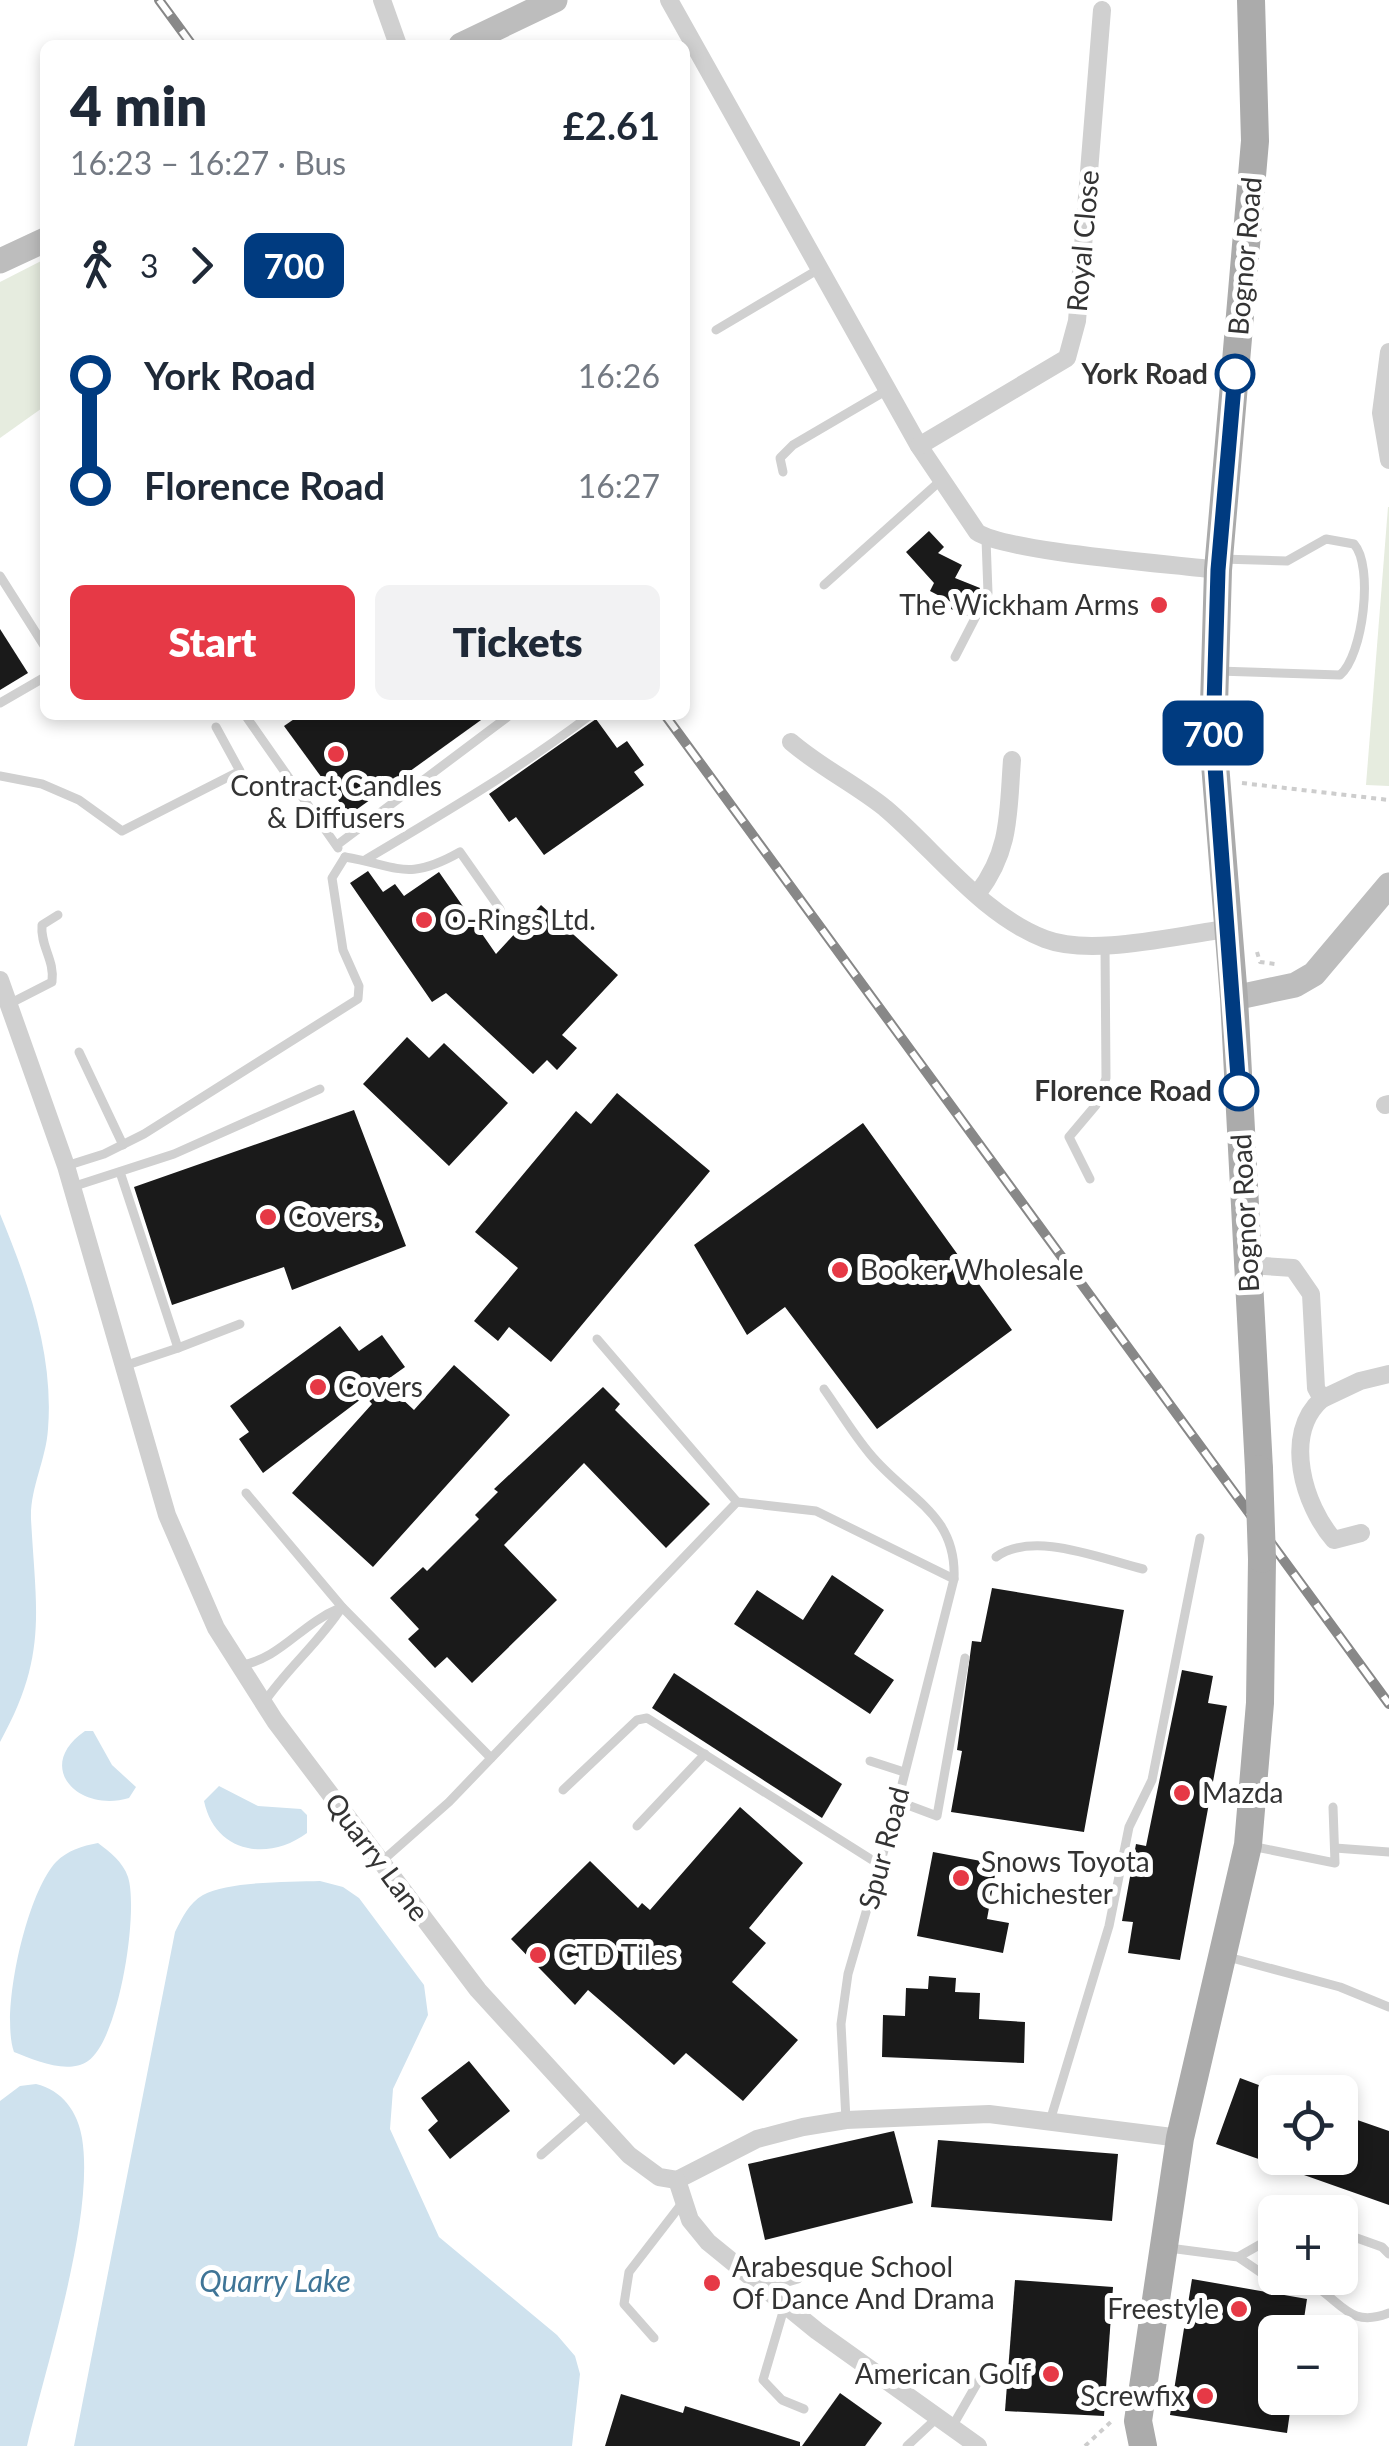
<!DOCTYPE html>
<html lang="en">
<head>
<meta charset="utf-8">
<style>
	:root { --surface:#fff; --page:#f2f2f3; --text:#1f2937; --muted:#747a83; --accent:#e63946 }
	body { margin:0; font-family:Lato,sans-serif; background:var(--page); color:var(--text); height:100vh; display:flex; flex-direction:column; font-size:38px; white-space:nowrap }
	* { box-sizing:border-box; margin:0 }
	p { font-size:32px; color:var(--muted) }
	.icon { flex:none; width:55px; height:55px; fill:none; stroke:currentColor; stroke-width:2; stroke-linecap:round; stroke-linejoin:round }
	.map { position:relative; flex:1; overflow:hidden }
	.sheet { position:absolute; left:40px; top:40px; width:650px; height:680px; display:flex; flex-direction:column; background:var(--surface); border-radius:15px; box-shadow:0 5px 15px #0003 }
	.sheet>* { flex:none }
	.badge { padding:0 20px; border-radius:15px; font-size:35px; line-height:65px }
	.tools { position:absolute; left:1258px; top:2075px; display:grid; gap:20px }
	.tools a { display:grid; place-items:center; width:100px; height:100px; border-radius:15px; background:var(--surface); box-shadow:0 5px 15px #0003; font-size:50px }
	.map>.badge { position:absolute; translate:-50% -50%; box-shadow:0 0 0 5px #fff }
	.legs { display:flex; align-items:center; gap:15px; height:110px; padding:0 30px; font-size:32px }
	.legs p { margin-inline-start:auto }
	.headline { display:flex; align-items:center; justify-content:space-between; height:170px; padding:0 30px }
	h1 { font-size:55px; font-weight:800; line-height:75px }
	.primary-button { display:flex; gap:20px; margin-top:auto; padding:20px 30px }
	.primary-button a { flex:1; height:115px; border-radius:15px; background:var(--accent); color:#fff; font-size:40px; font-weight:800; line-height:115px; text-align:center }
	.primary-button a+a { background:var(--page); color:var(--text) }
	ul { padding:0 30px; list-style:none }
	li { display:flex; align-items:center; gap:35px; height:110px; font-size:38px }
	li i { display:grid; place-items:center; width:15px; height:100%; margin:0 12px; background:currentColor }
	li i::after { content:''; width:25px; height:25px; margin:-12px; border:8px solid; border-radius:50%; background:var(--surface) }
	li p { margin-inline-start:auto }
	li:first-child i { background:linear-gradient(#0000 50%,currentColor 0) }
	li:last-child i { background:linear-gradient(currentColor 50%,#0000 0) }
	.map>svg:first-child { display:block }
	.green { fill:#e6ecdf }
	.water { fill:#cfe2ee }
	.building { fill:#1a1a1a }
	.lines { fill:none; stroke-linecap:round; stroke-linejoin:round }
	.path { stroke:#cdcdcd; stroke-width:4; stroke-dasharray:5 5; stroke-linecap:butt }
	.lane { stroke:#d0d0d0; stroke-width:9 }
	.street { stroke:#d0d0d0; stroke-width:18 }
	.secondary { stroke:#bdbdbd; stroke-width:25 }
	.primary { stroke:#ababab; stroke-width:28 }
	.rail-casing { stroke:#888; stroke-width:10 }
	.rail { stroke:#fff; stroke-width:6; stroke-dasharray:19; stroke-linecap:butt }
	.primary-bridge { stroke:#ababab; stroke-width:28 }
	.line-1-casing { stroke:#fff; stroke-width:22 }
	.line-1 { stroke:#003b80; stroke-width:15 }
	.stop-1-dot { fill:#fff; stroke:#003b80; stroke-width:5 }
	.poi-dot { fill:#e63946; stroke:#fff; stroke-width:4 }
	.labels { text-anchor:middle; stroke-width:10; stroke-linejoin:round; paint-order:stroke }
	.street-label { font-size:28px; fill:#333; stroke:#fff }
	.stop-label { font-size:28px; font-weight:bold; fill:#333; stroke:#fff; text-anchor:end }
	.poi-label { font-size:28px; fill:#333; stroke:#fff; text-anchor:start }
	.water-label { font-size:30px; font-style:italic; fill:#3f7597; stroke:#fff }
</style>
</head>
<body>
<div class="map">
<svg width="1389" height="2446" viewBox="0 0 1389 2446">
	<rect width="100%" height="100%" fill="#fff"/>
	<g class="green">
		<polygon points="45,259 45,406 0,438 0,282"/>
		<polygon points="1388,507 1389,507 1389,786 1366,785"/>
	</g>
	<g class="water">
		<path d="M0,1214C28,1282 54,1354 48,1429C46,1460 30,1488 31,1519C36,1611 48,1656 0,1742Z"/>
		<path d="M85,1731H93L112,1765L136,1787L129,1798C79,1813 33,1767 85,1731Z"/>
		<path d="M219,1786L258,1806L301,1809L307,1815V1833C268,1862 215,1853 204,1801Z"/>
		<path d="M98,1843C110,1852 123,1862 128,1877C139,1912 119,2040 88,2061C67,2075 35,2060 14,2052C0,2013 26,1894 56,1862C68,1850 82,1846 98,1843Z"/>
		<path d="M320,1881L343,1887L359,1898L424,1985L428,2015L393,2089L390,2129L439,2237L557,2335L575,2356L580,2374L572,2446H74L175,1932C182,1918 189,1903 203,1895C228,1881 291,1882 320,1881Z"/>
		<path d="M36,2084C62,2090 78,2112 82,2138C95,2217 46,2365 27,2446H0V2101L20,2086Z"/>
	</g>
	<g class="building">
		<polygon points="929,531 944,547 938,553 962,565 955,578 980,588 967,616 951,609 953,603 930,591 934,583 906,552"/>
		<polygon points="0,629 28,673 0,690"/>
		<polygon points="300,715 488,715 349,815 284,726"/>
		<polygon points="596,719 617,748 627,741 644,765 634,772 644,785 544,855 516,817 509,822 489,794"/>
		<polygon points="368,871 383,892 395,884 404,896 439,872 496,954 541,905 618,975 562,1035 577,1048 557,1070 547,1060 533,1074 446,993 432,1002 350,883"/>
		<polygon points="407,1037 429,1058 444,1043 508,1103 449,1166 363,1084"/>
		<polygon points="617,1093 710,1171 551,1362 509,1327 498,1341 474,1321 518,1268 475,1232 576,1111 591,1124"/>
		<polygon points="354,1110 406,1246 292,1290 284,1267 172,1305 134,1187"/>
		<polygon points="863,1123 1012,1330 877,1429 785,1307 747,1335 694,1245"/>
		<polygon points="340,1326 359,1351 382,1335 405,1367 384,1382 414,1410 454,1365 510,1415 373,1567 292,1493 372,1404 365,1396 263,1473 239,1439 249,1432 230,1406"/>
		<polygon points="603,1387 620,1404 615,1410 710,1504 666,1548 584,1463 504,1545 557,1600 472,1683 447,1657 435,1668 408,1639 419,1629 390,1598 423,1567 427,1571 479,1519 475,1515 498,1492 494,1489"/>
		<polygon points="832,1575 884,1610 854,1654 894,1680 870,1714 734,1624 757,1590 803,1620"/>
		<polygon points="992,1588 1124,1610 1084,1832 951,1812 962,1751 957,1750 972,1641 981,1642"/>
		<polygon points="1182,1670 1213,1676 1208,1703 1227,1706 1180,1960 1128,1953 1133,1922 1122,1921 1136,1844 1146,1846"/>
		<polygon points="674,1673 842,1784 822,1818 652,1708"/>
		<polygon points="740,1807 803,1863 749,1928 766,1943 732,1982 798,2040 743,2101 686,2053 674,2065 588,1990 575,2005 511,1939 590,1861 638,1908 642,1903 650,1910"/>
		<polygon points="933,1852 997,1864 987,1919 1009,1923 1003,1953 917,1936"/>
		<polygon points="929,1976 956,1978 955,1992 980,1993 979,2019 1025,2022 1024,2063 882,2057 883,2015 905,2016 906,1988 928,1989"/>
		<polygon points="469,2061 510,2111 450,2159 428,2130 438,2121 421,2098"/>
		<polygon points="1240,2078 1275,2091 1275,2158 1340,2158 1340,2114 1389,2131 1389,2205 1216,2144"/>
		<polygon points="894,2131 913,2203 765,2240 748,2164"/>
		<polygon points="938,2140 1118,2154 1112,2221 931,2207"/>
		<polygon points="1192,2279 1307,2299 1302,2332 1275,2332 1275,2398 1292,2398 1287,2433 1170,2415"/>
		<polygon points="1015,2280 1113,2287 1104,2416 1005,2411"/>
		<polygon points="840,2393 882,2423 865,2446 802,2446"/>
		<polygon points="621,2394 683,2413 685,2406 800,2442 800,2446 605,2446"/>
	</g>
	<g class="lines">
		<g class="path">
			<polyline points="1242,783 1389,800"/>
			<polyline points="1257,952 1260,962 1275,964"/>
			<polyline points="1085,2446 1114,2419"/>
		</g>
		<g class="lane">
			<polyline points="716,330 819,269"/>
			<polyline points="783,472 780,458 793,445 887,390"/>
			<polyline points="0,576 45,647"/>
			<polyline points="824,585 939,482"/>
			<polyline points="955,657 988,593 986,539"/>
			<path d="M1218,671L1340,675C1363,656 1374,566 1354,544L1326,539L1287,561L1221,559"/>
			<polyline points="0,703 45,677"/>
			<polyline points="245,715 338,848"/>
			<polyline points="0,776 42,784 79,800 122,831 240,771 216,727"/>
			<polyline points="337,845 510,715"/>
			<path d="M345,857C399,866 407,882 460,852L500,909"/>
			<path d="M365,860C441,815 519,769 589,716"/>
			<path d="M9,1004L52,982C55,960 40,946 42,925L58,915"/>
			<polyline points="79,1052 123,1145"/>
			<polyline points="66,1166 104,1154 144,1134 358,999 359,986 343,950 332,878 345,857"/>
			<polyline points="120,1172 178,1348 127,1365"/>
			<polyline points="1090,1179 1069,1137 1096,1105 1106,1078 1105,946"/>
			<polyline points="72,1187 174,1154 320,1089"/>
			<polyline points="178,1348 240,1324"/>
			<path d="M824,1389C839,1410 853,1434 870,1454C907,1499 957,1513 954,1579L894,1816L848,1974L841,2024L846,2120"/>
			<polyline points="246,1493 342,1607 491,1758"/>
			<polyline points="737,1502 816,1511 954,1579"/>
			<path d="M996,1557C1034,1530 1101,1559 1143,1569"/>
			<path d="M239,1666C282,1658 299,1625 340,1608"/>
			<path d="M263,1704C287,1668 319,1643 342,1607"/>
			<polyline points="870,1761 904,1772"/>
			<polyline points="563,1790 637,1720 647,1718 880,1865"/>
			<polyline points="897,1801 937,1816 965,1658"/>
			<polyline points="637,1826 705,1754"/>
			<polyline points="1251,1846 1335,1863 1333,1807"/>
			<polyline points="1335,1848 1389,1852"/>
			<polyline points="381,1862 449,1802 737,1502 597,1339"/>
			<polyline points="1228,1957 1340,1987 1389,2007"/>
			<polyline points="1050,2121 1109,1926 1129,1827 1152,1780 1200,1538"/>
			<polyline points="541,2155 589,2113"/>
			<polyline points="1340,2232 1382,2247 1389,2254"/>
			<polyline points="1169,2248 1238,2257 1260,2272 1275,2276"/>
			<polyline points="1238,2257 1275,2236"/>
			<path d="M1283,2278C1293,2280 1307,2281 1315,2286C1343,2304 1351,2328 1389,2313"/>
			<polyline points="767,2288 798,2279"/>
			<polyline points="785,2305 763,2380 782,2400 804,2409"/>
			<polyline points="654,2338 624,2304 629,2272 683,2202"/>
			<polyline points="952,2427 979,2380"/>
			<polyline points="907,2446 938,2417"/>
		</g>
		<g class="street">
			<polyline points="382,0 398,45"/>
			<path d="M669,0L919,446L977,532C1005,552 1173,564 1218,570"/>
			<polyline points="1389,352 1381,413 1389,460"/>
			<polyline points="919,446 1067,358 1077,321 1102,10"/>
			<path d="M791,742C820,767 855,784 885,808C935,850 982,915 1045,939C1092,957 1177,935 1227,929"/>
			<path d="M978,893C1011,850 1008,812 1012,760"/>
			<polyline points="0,980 66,1166 167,1515 216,1628 275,1721 478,1990 629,2155 659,2177 677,2180 757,2139 803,2127 846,2120 989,2114 1180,2138"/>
			<polyline points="1385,1105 1389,1104"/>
			<polyline points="1248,1265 1293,1268 1311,1294 1316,1388 1322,1399 1360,1381 1389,1374"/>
			<path d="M1322,1399C1282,1434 1304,1506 1334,1540L1361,1533"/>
			<polyline points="677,2180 690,2220 708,2242 817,2331 978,2446"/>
		</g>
		<g class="secondary">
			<polyline points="461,45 555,0"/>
			<polyline points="0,261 45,240"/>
			<polyline points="1234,998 1295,985 1314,974 1389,885"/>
		</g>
		<g class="primary">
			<polyline points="1251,0 1255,141 1218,570 1213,739 1234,998 1259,1469"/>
			<polyline points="1143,2446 1138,2421 1180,2138 1248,1845 1260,1703 1262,1559"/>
		</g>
		<defs>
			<g id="rail">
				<polyline points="159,0 192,45"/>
				<polyline points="665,715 1389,1704"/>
			</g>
		</defs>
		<use href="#rail" class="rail-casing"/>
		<use href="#rail" class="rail"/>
		<polyline class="primary-bridge" points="1259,1469 1262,1559"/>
	</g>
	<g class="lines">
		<defs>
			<polyline id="line-1" points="1235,374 1218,570 1213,739 1239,1091"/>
		</defs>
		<use href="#line-1" class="line-1-casing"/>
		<use href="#line-1" class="line-1"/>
	</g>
	<g class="stop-1-dot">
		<circle cx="1235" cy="374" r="18"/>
		<circle cx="1239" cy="1091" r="18"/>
	</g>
	<g class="poi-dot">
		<circle cx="1159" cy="605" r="10"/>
		<circle cx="336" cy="754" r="10"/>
		<circle cx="424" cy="920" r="10"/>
		<circle cx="268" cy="1217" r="10"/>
		<circle cx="840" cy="1270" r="10"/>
		<circle cx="318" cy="1387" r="10"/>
		<circle cx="1182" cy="1793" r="10"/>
		<circle cx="961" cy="1878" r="10"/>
		<circle cx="538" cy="1955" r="10"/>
		<circle cx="712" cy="2283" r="10"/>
		<circle cx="1239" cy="2309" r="10"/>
		<circle cx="1051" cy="2374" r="10"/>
		<circle cx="1205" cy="2396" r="10"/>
	</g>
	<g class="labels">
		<g class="street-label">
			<text transform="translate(1083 241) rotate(-85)" y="10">Royal Close</text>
			<text transform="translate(1245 256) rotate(-85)" y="10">Bognor Road</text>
			<text transform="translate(1245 1213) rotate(-93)" y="10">Bognor Road</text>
			<text transform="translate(884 1848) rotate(-75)" y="10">Spur Road</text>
			<text transform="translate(377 1857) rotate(53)" y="10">Quarry Lane</text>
		</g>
		<g class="stop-label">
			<text x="1208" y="384">York Road</text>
			<text x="1212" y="1101">Florence Road</text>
		</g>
		<g class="poi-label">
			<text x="1139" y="615" text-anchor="end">The Wickham Arms</text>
			<text x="336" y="796" text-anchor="middle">Contract Candles<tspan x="336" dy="32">&amp; Diffusers</tspan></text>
			<text x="444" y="930">O-Rings Ltd.</text>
			<text x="288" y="1227">Covers.</text>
			<text x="860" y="1280">Booker Wholesale</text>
			<text x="338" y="1397">Covers</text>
			<text x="1202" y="1803">Mazda</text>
			<text x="981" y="1872">Snows Toyota<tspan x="981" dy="32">Chichester</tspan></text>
			<text x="558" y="1965">CTD Tiles</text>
			<text x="732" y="2277">Arabesque School<tspan x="732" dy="32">Of Dance And Drama</tspan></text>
			<text x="1219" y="2319" text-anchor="end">Freestyle</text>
			<text x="1031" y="2384" text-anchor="end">American Golf</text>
			<text x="1185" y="2406" text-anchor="end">Screwfix</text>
		</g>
		<g class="water-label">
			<text x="275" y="2292">Quarry Lake</text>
		</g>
	</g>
</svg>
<div class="tools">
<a><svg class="icon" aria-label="locate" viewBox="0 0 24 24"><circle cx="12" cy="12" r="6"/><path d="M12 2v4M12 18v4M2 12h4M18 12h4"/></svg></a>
<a>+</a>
<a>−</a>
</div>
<b class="badge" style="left:1213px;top:733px;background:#003b80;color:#fff">700</b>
<section class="sheet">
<div class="headline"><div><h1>4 min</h1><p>16:23 – 16:27 · Bus</p></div><b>£2.61</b></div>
<div class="legs"><svg class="icon" aria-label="walk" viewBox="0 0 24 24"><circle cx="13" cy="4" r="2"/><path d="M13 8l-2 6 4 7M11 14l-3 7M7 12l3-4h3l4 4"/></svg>3<svg class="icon" aria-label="forward" viewBox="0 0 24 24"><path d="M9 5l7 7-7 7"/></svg><b class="badge" style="background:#003b80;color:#fff">700</b></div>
<ul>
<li><i style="color:#003b80"></i><b>York Road</b><p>16:26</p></li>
<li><i style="color:#003b80"></i><b>Florence Road</b><p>16:27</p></li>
</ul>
<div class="primary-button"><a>Start</a><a>Tickets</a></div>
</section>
</div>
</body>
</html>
